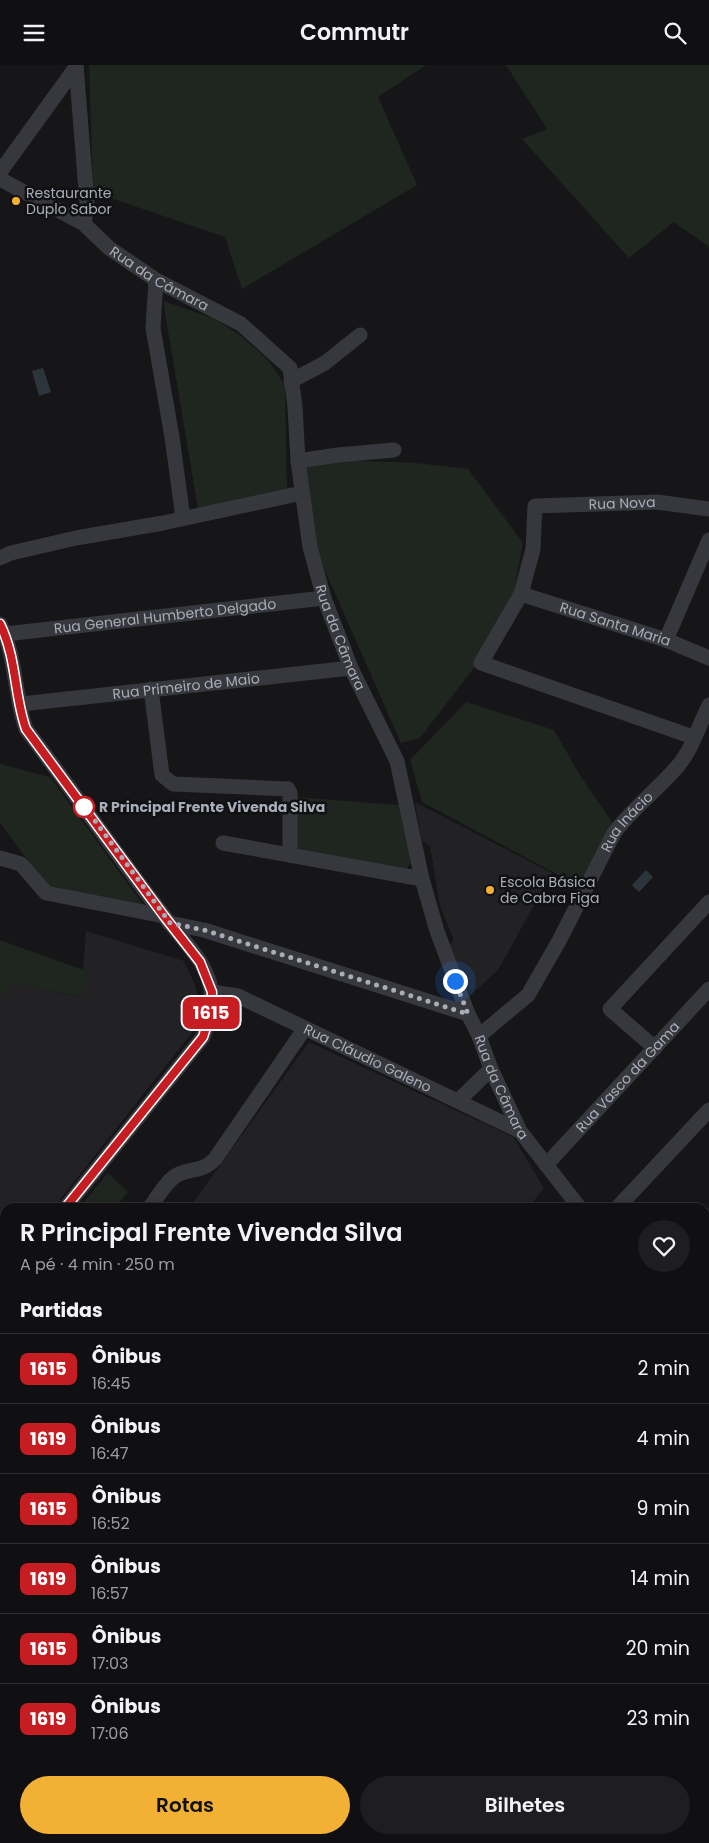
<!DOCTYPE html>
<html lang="pt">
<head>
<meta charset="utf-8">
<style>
	:root { --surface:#101012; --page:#1e1e20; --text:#f1f3f6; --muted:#9c9d9f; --line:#303032; --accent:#f2b134 }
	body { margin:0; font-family:Poppins,sans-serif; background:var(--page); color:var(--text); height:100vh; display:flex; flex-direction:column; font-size:19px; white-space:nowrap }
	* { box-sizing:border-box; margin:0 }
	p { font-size:16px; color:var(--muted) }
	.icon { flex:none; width:28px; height:28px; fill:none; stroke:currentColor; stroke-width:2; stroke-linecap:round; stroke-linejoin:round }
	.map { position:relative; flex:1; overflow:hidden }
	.details { position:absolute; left:0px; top:1138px; width:710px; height:641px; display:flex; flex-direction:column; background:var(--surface); border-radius:15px 15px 0 0; box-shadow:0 2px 8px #0003,0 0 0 1px var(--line) }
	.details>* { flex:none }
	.badge { padding:0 10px; border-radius:8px; font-size:18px; line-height:32px }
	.you { position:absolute; width:25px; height:25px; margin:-12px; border:4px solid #fff; border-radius:50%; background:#1a73e8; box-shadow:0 0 0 8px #1a73e833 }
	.map>.badge { position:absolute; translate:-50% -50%; box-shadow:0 0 0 2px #fff }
	h2 { padding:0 20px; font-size:19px; line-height:45px }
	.round { display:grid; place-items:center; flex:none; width:52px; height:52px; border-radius:26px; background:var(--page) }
	.summary { display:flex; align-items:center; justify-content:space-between; height:85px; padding:0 20px }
	h1 { font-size:24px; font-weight:600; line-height:38px }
	.button { display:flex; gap:10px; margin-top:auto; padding:10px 20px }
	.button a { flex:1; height:58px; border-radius:30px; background:var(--accent); color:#111; font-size:20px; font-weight:600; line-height:58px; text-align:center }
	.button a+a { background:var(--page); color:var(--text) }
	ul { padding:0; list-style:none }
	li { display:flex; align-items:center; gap:15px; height:70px; padding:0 20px; border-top:1px solid var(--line) }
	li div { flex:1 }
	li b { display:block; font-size:19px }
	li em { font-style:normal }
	li .badge { min-width:55px; font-weight:700; text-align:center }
	header { display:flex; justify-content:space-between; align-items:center; height:65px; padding:0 20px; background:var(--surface); font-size:22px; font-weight:600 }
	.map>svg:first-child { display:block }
	.built { fill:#222225 }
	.green { fill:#1e261f }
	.water { fill:#2c353c }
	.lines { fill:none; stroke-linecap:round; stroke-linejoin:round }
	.minor { stroke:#37383d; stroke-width:15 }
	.major { stroke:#53555c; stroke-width:19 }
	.line-casing { stroke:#fff; stroke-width:11 }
	.line { stroke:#c61d23; stroke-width:8 }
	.walk { stroke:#a8adb8; stroke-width:5; stroke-dasharray:0 9 }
	.poi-dot { fill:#f2b134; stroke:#111113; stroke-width:2 }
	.stop-dot { fill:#fff; stroke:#c61d23; stroke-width:2.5 }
	.labels { text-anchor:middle; stroke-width:5; stroke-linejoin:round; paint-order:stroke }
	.poi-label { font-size:14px; fill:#a8adb8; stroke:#111113; text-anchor:start }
	.street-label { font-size:14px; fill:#a8adb8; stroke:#111113 }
	.stop-label { font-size:14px; font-weight:bold; fill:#a8adb8; stroke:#111113; text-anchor:start }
</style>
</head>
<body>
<header><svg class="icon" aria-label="menu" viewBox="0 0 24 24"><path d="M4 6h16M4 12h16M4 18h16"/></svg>Commutr<svg class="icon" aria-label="search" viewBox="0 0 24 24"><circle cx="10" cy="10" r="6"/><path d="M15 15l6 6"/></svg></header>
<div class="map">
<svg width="709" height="1778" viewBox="0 0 709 1778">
	<rect width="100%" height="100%" fill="#161618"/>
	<g class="built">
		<polygon points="415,737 552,808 498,905 471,930 449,881 454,875 440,841 430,781 422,776"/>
		<polygon points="86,866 184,896 195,920 198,932 199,946 197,956 191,969 54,1142 5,1142 5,1201 0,1207 0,925 14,919 81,932"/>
		<polygon points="309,977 513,1072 544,1123 529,1142 190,1142"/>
		<polygon points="705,1297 709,1302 709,1778 586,1778 576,1774 705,1774"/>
		<polygon points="0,1547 5,1550 5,1774 502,1774 512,1778 0,1778"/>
	</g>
	<g class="green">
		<polygon points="89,0 426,0 378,32 417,120 242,224 225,172 93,127"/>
		<polygon points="506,0 709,0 709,182 674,157 629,193 522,74 547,64"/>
		<polygon points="163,236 213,253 240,270 268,295 285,320 287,424 198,444"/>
		<polygon points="345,395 416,398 468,404 523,478 513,532 473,604 420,673 401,678 316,485 304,403"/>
		<polygon points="466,637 554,665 581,712 613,758 579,821 422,737 410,695"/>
		<polygon points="0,699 50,712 144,841 47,821 0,758"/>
		<polygon points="294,732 399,740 411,797 405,807 303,787 296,782"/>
		<polygon points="0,875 86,906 82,932 14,919 0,931"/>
		<polygon points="108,1108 128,1127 115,1142 80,1142"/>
		<polygon points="5,1234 5,1278 0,1284 0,1240"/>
		<polygon points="5,1416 5,1525 0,1523 0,1424"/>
		<polygon points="5,1585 5,1674 0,1683 0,1591"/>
	</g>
	<g class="water">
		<polygon points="43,303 51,327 39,331 32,306"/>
		<polygon points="646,805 653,812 639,827 632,820"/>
	</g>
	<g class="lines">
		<g class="minor">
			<polyline points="76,0 87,138 84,159"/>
			<polyline points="0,107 76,2"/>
			<path id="s1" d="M0,114L84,159L109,183L156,215L241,259L290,303L295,342L298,396L310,482L324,533L351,603L397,696L422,814L437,866L468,949L479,971L491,1004L520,1066L579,1142"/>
			<polyline points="156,215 153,263 172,372 183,453"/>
			<polyline points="291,316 325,298 360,270"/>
			<polyline points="298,396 338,390 394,385"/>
			<polyline points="0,493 11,488 76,473 163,458 302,428"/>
			<path id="s2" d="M521,529L666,575L709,593"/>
			<path d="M0,559C17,593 14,631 26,664C73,726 117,790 164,851C179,871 200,890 208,913C215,933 211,953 203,972L66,1142"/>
			<path id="s3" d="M5,569L324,533"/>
			<polyline points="666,575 709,475"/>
			<polyline points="151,624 162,710 173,719 288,724 290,728 290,790"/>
			<path id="s4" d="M21,639L351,603"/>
			<path id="s5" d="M693,672L481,598L521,529L533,484L535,441L657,437L709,444"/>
			<polyline points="223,778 422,814"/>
			<polyline points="0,793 21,799 46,828 164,851"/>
			<polyline points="169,858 204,865 468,949"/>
			<path id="s6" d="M212,927L238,931L520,1066"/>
			<path id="s7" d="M479,971L528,930L559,876L614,768C632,744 657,725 677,702C692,685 699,660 709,640"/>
			<polyline points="655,983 610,944 709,837"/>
			<polyline points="459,1035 491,1004"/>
			<path id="s8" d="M546,1100L709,924"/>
			<path d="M150,1142C158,1132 167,1114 179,1109C194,1103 202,1107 215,1094L305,963"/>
			<polyline points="618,1142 709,1045"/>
			<polyline points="705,1177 709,1174"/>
			<polyline points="0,1223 5,1217"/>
			<polyline points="705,1282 709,1286"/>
			<polyline points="0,1341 5,1334"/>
			<polyline points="76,1778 78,1774"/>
		</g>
		<g class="major">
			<polyline points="0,1533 5,1535"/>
			<polyline points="543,1774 552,1778"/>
		</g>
	</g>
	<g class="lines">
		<defs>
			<path id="line" d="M0,559C17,593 14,631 26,664L164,851L200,897L212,927L211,947L203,972L66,1142"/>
		</defs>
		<use href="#line" class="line-casing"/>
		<use href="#line" class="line"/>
		<polyline class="walk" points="84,742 82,738 170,858 204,865 468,949 455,916"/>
	</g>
	<g class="poi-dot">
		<circle cx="16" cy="136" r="5"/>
		<circle cx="490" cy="825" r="5"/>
	</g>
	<circle class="stop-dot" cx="84" cy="742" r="10"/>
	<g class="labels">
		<g class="poi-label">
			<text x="26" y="133">Restaurante<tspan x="26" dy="16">Duplo Sabor</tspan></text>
			<text x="500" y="822">Escola Básica<tspan x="500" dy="16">de Cabra Figa</tspan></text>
		</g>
		<g class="street-label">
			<text dy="5" stroke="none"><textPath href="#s1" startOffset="189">Rua da Câmara</textPath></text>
			<text dy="5" stroke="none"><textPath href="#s5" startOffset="481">Rua Nova</textPath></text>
			<text dy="5" stroke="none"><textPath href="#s3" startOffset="161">Rua General Humberto Delgado</textPath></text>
			<text dy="5" stroke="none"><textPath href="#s2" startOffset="99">Rua Santa Maria</textPath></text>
			<text dy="5" stroke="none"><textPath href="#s1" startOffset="624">Rua da Câmara</textPath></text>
			<text dy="5" stroke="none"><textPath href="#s4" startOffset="166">Rua Primeiro de Maio</textPath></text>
			<text dy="5" stroke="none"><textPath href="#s7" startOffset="264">Rua Inácio</textPath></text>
			<text dy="5" stroke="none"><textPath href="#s6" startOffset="170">Rua Cláudio Galeno</textPath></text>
			<text dy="5" stroke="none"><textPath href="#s8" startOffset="120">Rua Vasco da Gama</textPath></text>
			<text dy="5" stroke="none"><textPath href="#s1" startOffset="1104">Rua da Câmara</textPath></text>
		</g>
		<g class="stop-label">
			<text x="99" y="747">R Principal Frente Vivenda Silva</text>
		</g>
	</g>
</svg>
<div class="you" style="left:455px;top:916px"></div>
<b class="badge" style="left:211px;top:948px;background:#c61d23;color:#fff">1615</b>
<section class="details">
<div class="summary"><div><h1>R Principal Frente Vivenda Silva</h1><p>A pé · 4 min · 250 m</p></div><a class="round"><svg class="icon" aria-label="heart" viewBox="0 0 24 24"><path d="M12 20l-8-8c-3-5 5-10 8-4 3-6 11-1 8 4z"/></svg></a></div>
<h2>Partidas</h2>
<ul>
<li><span class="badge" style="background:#c61d23;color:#fff">1615</span><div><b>Ônibus</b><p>16:45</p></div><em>2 min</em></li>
<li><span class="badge" style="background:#c61d23;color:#fff">1619</span><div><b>Ônibus</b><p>16:47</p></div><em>4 min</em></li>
<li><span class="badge" style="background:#c61d23;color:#fff">1615</span><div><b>Ônibus</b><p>16:52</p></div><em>9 min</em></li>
<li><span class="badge" style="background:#c61d23;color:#fff">1619</span><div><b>Ônibus</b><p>16:57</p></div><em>14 min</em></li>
<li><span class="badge" style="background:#c61d23;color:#fff">1615</span><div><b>Ônibus</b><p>17:03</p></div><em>20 min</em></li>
<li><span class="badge" style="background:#c61d23;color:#fff">1619</span><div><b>Ônibus</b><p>17:06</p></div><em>23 min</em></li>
</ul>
<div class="button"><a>Rotas</a><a>Bilhetes</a></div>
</section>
</div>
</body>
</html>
